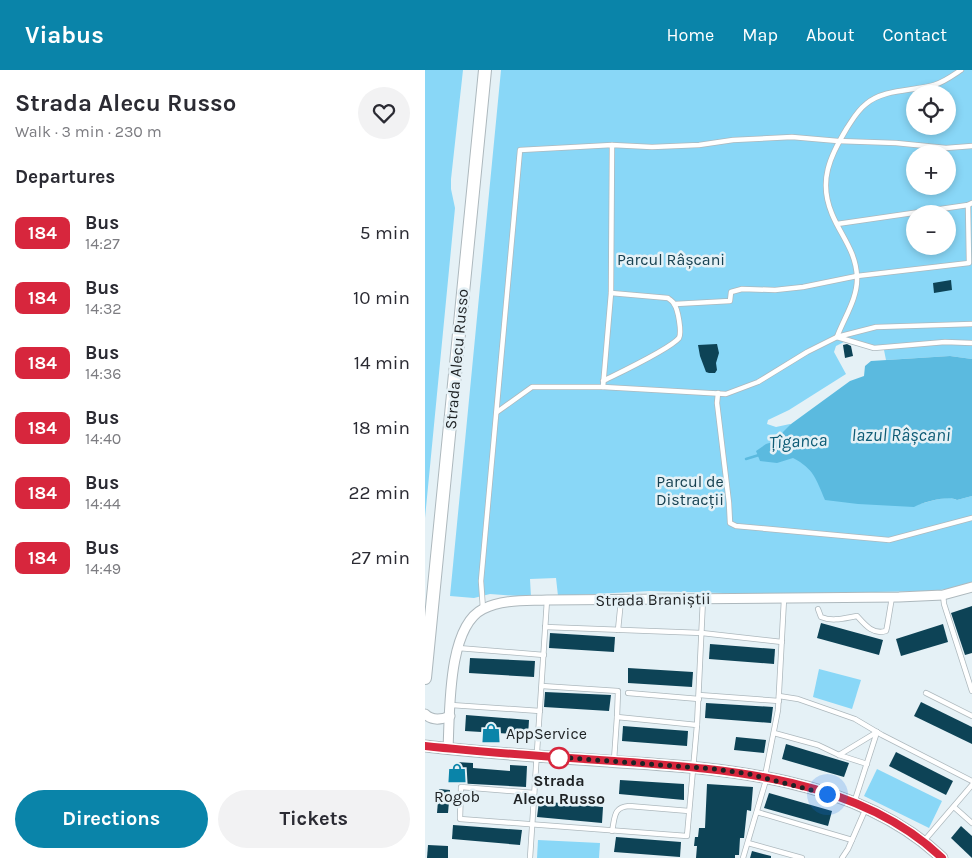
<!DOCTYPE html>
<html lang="en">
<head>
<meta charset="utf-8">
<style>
	:root { --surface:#fff; --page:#f2f2f3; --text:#2b2b33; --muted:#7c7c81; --accent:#0a84a9 }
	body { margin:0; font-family:Karla,sans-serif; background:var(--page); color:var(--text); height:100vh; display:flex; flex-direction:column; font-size:19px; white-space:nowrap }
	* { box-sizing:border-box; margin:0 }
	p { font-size:16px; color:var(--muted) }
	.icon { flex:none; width:28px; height:28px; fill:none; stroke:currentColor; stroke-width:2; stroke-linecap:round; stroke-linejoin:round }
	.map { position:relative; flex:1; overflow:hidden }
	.panel { display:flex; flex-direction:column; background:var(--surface); width:425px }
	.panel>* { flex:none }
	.badge { padding:0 10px; border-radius:8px; font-size:18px; line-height:32px }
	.fabs { position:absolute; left:481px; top:15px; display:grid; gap:10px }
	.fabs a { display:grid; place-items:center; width:50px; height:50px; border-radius:50%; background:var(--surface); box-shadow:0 2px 8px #0003; font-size:25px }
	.you { position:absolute; width:25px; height:25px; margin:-12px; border:4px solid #fff; border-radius:50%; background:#1a73e8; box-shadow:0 0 0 8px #1a73e833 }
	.map>.badge { position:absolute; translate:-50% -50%; box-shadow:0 0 0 2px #fff }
	h2 { padding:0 15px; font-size:19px; line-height:45px }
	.round { display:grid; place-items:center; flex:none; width:52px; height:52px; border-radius:26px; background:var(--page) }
	.headline { display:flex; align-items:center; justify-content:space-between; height:85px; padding:0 15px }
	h1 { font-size:24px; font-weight:700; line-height:38px }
	.button { display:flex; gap:10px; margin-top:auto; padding:10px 15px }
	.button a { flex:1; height:58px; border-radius:30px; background:var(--accent); color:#fff; font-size:20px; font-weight:700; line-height:58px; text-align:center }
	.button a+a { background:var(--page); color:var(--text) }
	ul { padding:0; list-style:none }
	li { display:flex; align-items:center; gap:15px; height:65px; padding:0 15px }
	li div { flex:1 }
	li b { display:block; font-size:19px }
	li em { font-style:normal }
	li .badge { min-width:55px; font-weight:700; text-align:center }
	header { display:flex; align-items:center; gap:30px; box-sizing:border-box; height:70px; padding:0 25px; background:var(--accent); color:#fff }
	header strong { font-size:24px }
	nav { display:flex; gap:28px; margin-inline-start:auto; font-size:18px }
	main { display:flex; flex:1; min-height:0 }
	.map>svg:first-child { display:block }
	.green { fill:#89d7f7; fill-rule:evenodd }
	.water { fill:#5bbadf }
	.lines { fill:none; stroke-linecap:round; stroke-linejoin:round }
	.stream { stroke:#5bbadf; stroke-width:2.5 }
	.building { fill:#0d4356 }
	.service-casing { stroke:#adb8bd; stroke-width:6 }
	.minor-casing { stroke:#adb8bd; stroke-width:11 }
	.secondary-casing { stroke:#adb8bd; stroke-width:13 }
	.primary-casing { stroke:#adb8bd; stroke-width:14 }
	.service { stroke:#fff; stroke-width:4.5 }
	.minor { stroke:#fff; stroke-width:9 }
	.secondary { stroke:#fff; stroke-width:11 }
	.primary { stroke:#fff; stroke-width:12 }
	.line-casing { stroke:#fff; stroke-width:11 }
	.line { stroke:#d7263d; stroke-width:8 }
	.walk { stroke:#1e2224; stroke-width:5; stroke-dasharray:0 9 }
	.stop-dot { fill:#fff; stroke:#d7263d; stroke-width:2.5 }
	.labels { text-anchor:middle; stroke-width:5; stroke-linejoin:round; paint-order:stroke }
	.park-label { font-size:16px; fill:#174151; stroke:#e5f1f6 }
	.street-label { font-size:16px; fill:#1e2224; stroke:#e5f1f6 }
	.poi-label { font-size:16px; fill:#1e2224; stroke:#e5f1f6; text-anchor:start }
	.stop-label { font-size:16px; font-weight:bold; fill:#1e2224; stroke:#e5f1f6 }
	.water-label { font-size:18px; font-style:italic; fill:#0d5b75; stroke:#e5f1f6 }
</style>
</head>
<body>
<header>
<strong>Viabus</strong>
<nav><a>Home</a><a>Map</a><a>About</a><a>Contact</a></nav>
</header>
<main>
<section class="panel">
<div class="headline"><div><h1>Strada Alecu Russo</h1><p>Walk · 3 min · 230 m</p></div><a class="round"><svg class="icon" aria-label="heart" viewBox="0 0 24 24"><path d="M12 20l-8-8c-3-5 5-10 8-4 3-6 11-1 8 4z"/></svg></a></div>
<h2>Departures</h2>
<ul>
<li><span class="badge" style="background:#d7263d;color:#fff">184</span><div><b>Bus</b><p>14:27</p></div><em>5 min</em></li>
<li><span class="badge" style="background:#d7263d;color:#fff">184</span><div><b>Bus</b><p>14:32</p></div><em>10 min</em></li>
<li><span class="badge" style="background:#d7263d;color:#fff">184</span><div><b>Bus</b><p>14:36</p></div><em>14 min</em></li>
<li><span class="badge" style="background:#d7263d;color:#fff">184</span><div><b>Bus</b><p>14:40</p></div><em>18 min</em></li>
<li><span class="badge" style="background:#d7263d;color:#fff">184</span><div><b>Bus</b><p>14:44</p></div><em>22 min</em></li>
<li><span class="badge" style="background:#d7263d;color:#fff">184</span><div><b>Bus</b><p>14:49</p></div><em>27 min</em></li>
</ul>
<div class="button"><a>Directions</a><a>Tickets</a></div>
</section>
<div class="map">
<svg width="547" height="788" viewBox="0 0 547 788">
	<rect width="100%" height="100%" fill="#e5f1f6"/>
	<g class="green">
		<polygon points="0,0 38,0 26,109 26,119 30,138 0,448"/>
		<path d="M76,0H547V289L525,286L461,290L459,280L440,278L419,272L411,276L409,282L421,304L364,340L343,350L342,354L351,357L365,354L474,435C491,440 518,422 532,430L547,426V512L522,519L508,521L334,524L225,521L133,526L131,508L105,509L106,527L65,524L49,528L25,526ZM490,24H522V56H490ZM490,84H522V116H490ZM490,144H522V176H490Z"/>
		<polygon points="394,599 436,610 427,639 388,627"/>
		<polygon points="452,699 517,731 504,758 439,726"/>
		<polygon points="113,770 175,773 174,788 112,788"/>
	</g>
	<path class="water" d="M525,286L547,289V426L532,430C524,425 498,432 489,437L433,434L400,430C391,409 389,399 368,388L352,393L335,391L331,381L341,374L354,370L358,362L366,354L425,311L439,306L440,296L446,291Z"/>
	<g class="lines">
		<polyline class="stream" points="321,389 334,385"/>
	</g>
	<g class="building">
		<polygon points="526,210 527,220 509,223 508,213"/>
		<polygon points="292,274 294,283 291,293 292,300 290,303 284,303 281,302 275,286 273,275"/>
		<polygon points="422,274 426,276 428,286 420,288 418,275"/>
		<polygon points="547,536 547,583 540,585 526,543"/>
		<polygon points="396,553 458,570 454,585 392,568"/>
		<polygon points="518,554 523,572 476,586 471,569"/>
		<polygon points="125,563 190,567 189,582 124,578"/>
		<polygon points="285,574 350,579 349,594 284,589"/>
		<polygon points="45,588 110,591 109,607 44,603"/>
		<polygon points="203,598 268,602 267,617 203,613"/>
		<polygon points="120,622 186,625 184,641 119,637"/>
		<polygon points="496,632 547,657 547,674 489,646"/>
		<polygon points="281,633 348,637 346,653 280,648"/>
		<polygon points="41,645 104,650 103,665 40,661"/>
		<polygon points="198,656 263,661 262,676 197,671"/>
		<polygon points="311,667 341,670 339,683 309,680"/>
		<polygon points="361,674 424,693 419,707 357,689"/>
		<polygon points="471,682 528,711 521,725 464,696"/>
		<polygon points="31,692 48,693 48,698 85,701 85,695 102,696 101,717 29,713"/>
		<polygon points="195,710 259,714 259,730 194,724"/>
		<polygon points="282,714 328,717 326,741 322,740 319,768 315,768 314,785 310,785 310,788 271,788 272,776 269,776 270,767 273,767 274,758 280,758"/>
		<polygon points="14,719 25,720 23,743 12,743"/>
		<polygon points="344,723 407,741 403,756 339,738"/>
		<polygon points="114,731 178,737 177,753 112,747"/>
		<polygon points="28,755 97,760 95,775 27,769"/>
		<polygon points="536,756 547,766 547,788 526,768"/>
		<polygon points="191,767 256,772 255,787 189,782"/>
		<polygon points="3,775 23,776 23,788 2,788"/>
		<polygon points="327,781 346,786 346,788 325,788"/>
	</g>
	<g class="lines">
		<defs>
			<g id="service">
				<path d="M536,0C527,6 519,12 509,15C488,21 458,19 441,34C432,41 428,49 422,58C405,86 393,111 407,144C416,166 431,181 432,207C433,228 419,248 412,267L449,278L520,272L547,273"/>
				<polyline points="412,154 543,135 547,133"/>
				<polyline points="250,234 305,231 306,222 317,219 350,220 378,217 432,206 544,193 543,135"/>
				<path d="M178,311C194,303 245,279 254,268C257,262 253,239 249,234C248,231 245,230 243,228L186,223"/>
				<polyline points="178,317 186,223 187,75"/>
				<polyline points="293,323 292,333 304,433 305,453 311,456 464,470 547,448"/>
				<polyline points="72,342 107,317 178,317 301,324 333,312 382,282 412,267 451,257 547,254"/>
				<polyline points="518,525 519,534 547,621"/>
				<polyline points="58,539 56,511 95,80 187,75 227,77 274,75 308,70 367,67 413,71 471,73 521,78 547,76"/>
				<path d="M393,539L396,547C408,552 420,548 432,546C440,555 448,565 461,561L462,557L467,527"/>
				<polyline points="120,557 277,563 357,572"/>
				<polyline points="193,560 196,530"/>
				<polyline points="33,578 119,585"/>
				<polyline points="117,616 193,621 192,647"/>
				<polyline points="203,623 274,629"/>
				<polyline points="501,623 547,646"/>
				<polyline points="274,625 354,631"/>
				<polyline points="354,626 373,629 430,649 457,665 547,711"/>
				<polyline points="26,635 115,641"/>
				<polyline points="272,655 278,529"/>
				<polyline points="349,663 393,675 414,685 442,694"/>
				<polyline points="414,685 452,662"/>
				<polyline points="340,706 353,640 359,529"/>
				<polyline points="109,723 36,717 35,749 262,766 272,655 192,647 189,690"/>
				<polyline points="429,733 452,662"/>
				<polyline points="529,737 547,753"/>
				<polyline points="332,742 427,770"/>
				<path d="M187,761C190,748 188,737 204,736L264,741"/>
				<polyline points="499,771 547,715"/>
				<polyline points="323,773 377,788"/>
				<polyline points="105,788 122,530"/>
				<polyline points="318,788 341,710"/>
				<polyline points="417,788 423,779 441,738"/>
			</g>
			<g id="minor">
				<path d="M0,644C7,651 16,650 25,646"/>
				<path d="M23,678C25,644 22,557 58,539C78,529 102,531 122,530L474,527L518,525L547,517"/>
			</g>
			<path id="secondary" d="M0,676C60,683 121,687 182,691C294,698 431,706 517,788"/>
			<polyline id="primary" points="0,608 60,0"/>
		</defs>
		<use href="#service" class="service-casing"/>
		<use href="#minor" class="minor-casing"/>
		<use href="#secondary" class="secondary-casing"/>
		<use href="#primary" class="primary-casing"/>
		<use href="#service" class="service"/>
		<use href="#minor" class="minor"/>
		<use href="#secondary" class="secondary"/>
		<use href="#primary" class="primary"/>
	</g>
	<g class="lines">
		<defs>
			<path id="line" d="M0,676C63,683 126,687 189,691C299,699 433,707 517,788"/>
		</defs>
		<use href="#line" class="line-casing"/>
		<use href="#line" class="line"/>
		<polyline class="walk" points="134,688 131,687 290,699 324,704 402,724"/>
	</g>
	<defs>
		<symbol id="shop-bare" viewBox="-9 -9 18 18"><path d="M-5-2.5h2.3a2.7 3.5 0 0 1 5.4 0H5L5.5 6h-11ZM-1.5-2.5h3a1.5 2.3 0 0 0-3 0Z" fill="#0a84a9" stroke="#e5f1f6" stroke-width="2.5" paint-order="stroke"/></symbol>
	</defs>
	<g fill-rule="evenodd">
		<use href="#shop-bare" x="52" y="649" width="28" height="28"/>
		<use href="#shop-bare" x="18" y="689" width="28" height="28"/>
	</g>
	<circle class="stop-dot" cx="134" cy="688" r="10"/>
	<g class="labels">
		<g class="park-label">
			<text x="246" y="195">Parcul Râșcani</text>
			<text x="265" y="417">Parcul de<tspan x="265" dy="18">Distracții</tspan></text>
		</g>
		<g class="street-label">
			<text transform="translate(31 289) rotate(-85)" y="6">Strada Alecu Russo</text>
			<text transform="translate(228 529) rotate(-1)" y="6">Strada Braniștii</text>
		</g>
		<g class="poi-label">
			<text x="81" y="669">AppService</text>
			<text x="32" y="732" text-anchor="middle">Rogob</text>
		</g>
		<g class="stop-label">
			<text x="134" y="716">Strada<tspan x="134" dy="18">Alecu Russo</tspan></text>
		</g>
		<g class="water-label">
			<text x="476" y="371">Iazul Râșcani</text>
			<text transform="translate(373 371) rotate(-3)" y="6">Țîganca</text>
		</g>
	</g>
</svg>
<div class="fabs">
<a><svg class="icon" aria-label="locate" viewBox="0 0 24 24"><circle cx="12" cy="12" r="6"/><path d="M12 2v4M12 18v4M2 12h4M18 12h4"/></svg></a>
<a>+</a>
<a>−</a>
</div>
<div class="you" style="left:402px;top:724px"></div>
</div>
</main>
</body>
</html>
